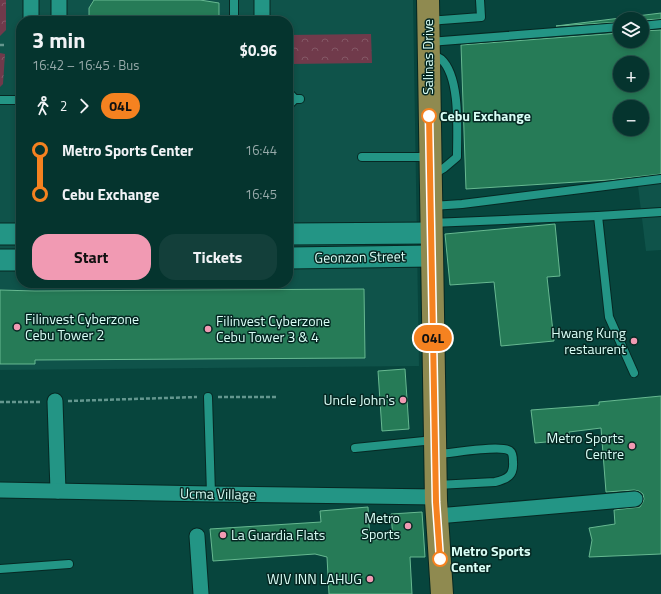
<!DOCTYPE html>
<html lang="en">
<head>
<meta charset="utf-8">
<style>
	:root { --surface:#05342e; --page:#133f3a; --text:#f1f3f6; --muted:#97aaaa; --line:#264f4a; --accent:#f19ab3 }
	body { margin:0; font-family:"Titillium Web",sans-serif; background:var(--page); color:var(--text); height:100vh; display:flex; flex-direction:column; font-size:15px; white-space:nowrap }
	* { box-sizing:border-box; margin:0 }
	p { font-size:13px; color:var(--muted) }
	.icon { flex:none; width:22px; height:22px; fill:none; stroke:currentColor; stroke-width:2; stroke-linecap:round; stroke-linejoin:round }
	.map { position:relative; flex:1; overflow:hidden }
	.panel { position:absolute; left:16px; top:16px; width:277px; height:272px; display:flex; flex-direction:column; background:var(--surface); border-radius:16px; box-shadow:0 2px 6px #0003,0 0 0 1px var(--line) }
	.panel>* { flex:none }
	.badge { padding:0 8px; border-radius:13px; font-size:14px; line-height:26px }
	.fabs { position:absolute; left:613px; top:12px; display:grid; gap:8px }
	.fabs a { display:grid; place-items:center; width:36px; height:36px; border-radius:50%; background:var(--surface); box-shadow:0 2px 6px #0003,0 0 0 1px var(--line); font-size:20px }
	.map>.badge { position:absolute; translate:-50% -50%; box-shadow:0 0 0 2px #fff }
	.legs { display:flex; align-items:center; gap:6px; height:44px; padding:0 16px; font-size:13px }
	.legs p { margin-inline-start:auto }
	.headline { display:flex; align-items:center; justify-content:space-between; height:68px; padding:0 16px }
	h1 { font-size:22px; font-weight:700; line-height:30px }
	.action { display:flex; gap:8px; margin-top:auto; padding:8px 16px }
	.action a { flex:1; height:46px; border-radius:16px; background:var(--accent); color:#111; font-size:16px; font-weight:700; line-height:46px; text-align:center }
	.action a+a { background:var(--page); color:var(--text) }
	ul { padding:0 16px; list-style:none }
	li { display:flex; align-items:center; gap:14px; height:44px; font-size:15px }
	li i { display:grid; place-items:center; width:6px; height:100%; margin:0 5px; background:currentColor }
	li i::after { content:''; width:10px; height:10px; margin:-5px; border:3px solid; border-radius:50%; background:var(--surface) }
	li p { margin-inline-start:auto }
	li:first-child i { background:linear-gradient(#0000 50%,currentColor 0) }
	li:last-child i { background:linear-gradient(currentColor 50%,#0000 0) }
	.map>svg:first-child { display:block }
	.built { fill:#0f534a; fill-rule:evenodd }
	.park { fill:url(#park-crowns) }
	.building { fill:#267b57; stroke:#67b991; fill-rule:evenodd }
	.lines { fill:none; stroke-linecap:round; stroke-linejoin:round }
	.lane-casing { stroke:#062823; stroke-width:10 }
	.street-casing { stroke:#062823; stroke-width:17 }
	.secondary-casing { stroke:#062823; stroke-width:23 }
	.primary-casing { stroke:#062823; stroke-width:24 }
	.path { stroke:#64978f; stroke-width:2.5; stroke-dasharray:4 2; stroke-linecap:butt }
	.lane { stroke:#239585; stroke-width:8 }
	.street { stroke:#239585; stroke-width:15 }
	.secondary { stroke:#239585; stroke-width:21 }
	.primary { stroke:#8f8a50; stroke-width:22 }
	.line-1-casing { stroke:#fff; stroke-width:9 }
	.line-1 { stroke:#f58220; stroke-width:6 }
	.stop-1-dot { fill:#fff; stroke:#f58220; stroke-width:2 }
	.poi-dot { fill:#f19ab3; stroke:#062823; stroke-width:1.5 }
	.labels { text-anchor:middle; stroke-width:3; stroke-linejoin:round; paint-order:stroke }
	.street-label { font-size:14px; fill:#d9fef6; stroke:#062823 }
	.stop-label { font-size:14px; font-weight:bold; fill:#d9fef6; stroke:#062823; text-anchor:start }
	.poi-label { font-size:14px; fill:#d9fef6; stroke:#062823; text-anchor:end }
</style>
</head>
<body>
<div class="map">
<svg width="661" height="594" viewBox="0 0 661 594">
	<defs>
		<pattern id="park-crowns" width="20" height="18" patternUnits="userSpaceOnUse"><rect width="20" height="18" fill="#703a4b"/><path d="M2 6a3 3 0 1 1 6 0M12 15a3 3 0 1 1 6 0" fill="none" stroke="#845866"/></pattern>
	</defs>
	<rect width="100%" height="100%" fill="#07453d"/>
	<g class="built">
		<path d="M0,0H413L419,366L0,370ZM21,21H288V283H21Z"/>
		<polygon points="661,176 661,250 646,251 637,178"/>
	</g>
	<g class="park">
		<polygon points="0,0 6,0 6,30 0,36"/>
		<polygon points="371,34 372,63 288,64 288,35"/>
		<polygon points="0,53 5,54 3,84 0,87"/>
	</g>
	<g class="building">
		<polygon points="94,0 200,0 219,3 219,21 89,21 89,8"/>
		<polygon points="661,13 661,19 642,20 642,19 620,19 620,22 556,26"/>
		<path d="M661,30V174L609,180L466,189L461,45L620,33V41H642V31ZM620,63H642V85H620ZM620,107H642V129H620Z"/>
		<polygon points="555,224 560,276 547,277 554,341 501,346 494,282 450,285 445,234"/>
		<polygon points="364,289 365,358 35,360 35,364 0,364 0,290 35,291"/>
		<polygon points="405,369 409,429 382,431 378,371"/>
		<polygon points="661,396 661,554 589,557 592,540 589,528 615,524 614,510 640,507 643,502 644,499 643,494 639,491 634,490 606,492 601,428 569,432 569,440 535,443 531,410 599,405 599,402"/>
		<polygon points="368,507 370,540 393,539 391,514 422,512 425,557 410,557 412,594 329,594 327,557 315,554 213,561 210,529 321,522 320,511"/>
	</g>
	<g class="lines">
		<defs>
			<g id="lane">
				<polyline points="234,21 234,0"/>
				<polyline points="428,21 481,17 480,0"/>
				<polyline points="642,26 661,24"/>
				<polyline points="429,42 620,27"/>
				<path d="M430,54C433,55 438,57 441,59C461,77 457,132 457,157L444,168L432,175"/>
				<polyline points="288,92 295,99"/>
				<polyline points="0,100 21,100"/>
				<polyline points="288,106 295,99 300,99"/>
				<polyline points="362,157 429,157"/>
				<polyline points="432,206 462,204 661,179"/>
				<polyline points="431,223 598,216"/>
				<polyline points="634,373 609,317 598,216 661,212"/>
				<polyline points="208,397 211,494"/>
				<polyline points="355,448 434,440"/>
				<path d="M436,454C449,454 501,444 510,451C513,453 513,458 513,462C514,475 508,479 495,482L437,485"/>
				<polyline points="0,569 69,564"/>
			</g>
			<g id="street">
				<polyline points="31,21 31,0"/>
				<polyline points="59,21 59,0"/>
				<polyline points="262,21 262,0"/>
				<polyline points="55,401 58,491"/>
				<polyline points="0,490 211,494 437,497"/>
				<polyline points="437,516 635,499"/>
				<polyline points="197,536 201,594"/>
			</g>
			<g id="secondary">
				<polyline points="0,234 21,234"/>
				<polyline points="288,234 431,233"/>
				<polyline points="288,258 432,256"/>
				<polyline points="0,260 21,260"/>
			</g>
			<polyline id="primary" points="428,0 436,501 442,594"/>
		</defs>
		<use href="#lane" class="lane-casing"/>
		<use href="#street" class="street-casing"/>
		<use href="#secondary" class="secondary-casing"/>
		<use href="#primary" class="primary-casing"/>
		<g class="path">
			<polyline points="0,45 5,45"/>
			<polyline points="218,397 276,397"/>
			<polyline points="68,401 197,397"/>
			<polyline points="0,402 41,402"/>
		</g>
		<use href="#lane" class="lane"/>
		<use href="#street" class="street"/>
		<use href="#secondary" class="secondary"/>
		<use href="#primary" class="primary"/>
	</g>
	<g class="lines">
		<defs>
			<polyline id="line-1" points="429,116 436,502 440,559"/>
		</defs>
		<use href="#line-1" class="line-1-casing"/>
		<use href="#line-1" class="line-1"/>
	</g>
	<g class="stop-1-dot">
		<circle cx="429" cy="116" r="7"/>
		<circle cx="440" cy="559" r="7"/>
	</g>
	<g class="poi-dot">
		<circle cx="17" cy="327" r="4"/>
		<circle cx="208" cy="329" r="4"/>
		<circle cx="634" cy="341" r="4"/>
		<circle cx="403" cy="400" r="4"/>
		<circle cx="632" cy="446" r="4"/>
		<circle cx="408" cy="526" r="4"/>
		<circle cx="223" cy="535" r="4"/>
		<circle cx="370" cy="579" r="4"/>
	</g>
	<g class="labels">
		<g class="street-label">
			<text transform="translate(428 57) rotate(-90)" y="5">Salinas Drive</text>
			<text transform="translate(360 257) rotate(-1)" y="5">Geonzon Street</text>
			<text transform="translate(218 494) rotate(1)" y="5">Ucma Village</text>
		</g>
		<g class="stop-label">
			<text x="440" y="121">Cebu Exchange</text>
			<text x="451" y="556">Metro Sports<tspan x="451" dy="16">Center</tspan></text>
		</g>
		<g class="poi-label">
			<text x="25" y="324" text-anchor="start">Filinvest Cyberzone<tspan x="25" dy="16">Cebu Tower 2</tspan></text>
			<text x="216" y="326" text-anchor="start">Filinvest Cyberzone<tspan x="216" dy="16">Cebu Tower 3 &amp; 4</tspan></text>
			<text x="626" y="338">Hwang Kung<tspan x="626" dy="16">restaurent</tspan></text>
			<text x="395" y="405">Uncle John's</text>
			<text x="624" y="443">Metro Sports<tspan x="624" dy="16">Centre</tspan></text>
			<text x="400" y="523">Metro<tspan x="400" dy="16">Sports</tspan></text>
			<text x="231" y="540" text-anchor="start">La Guardia Flats</text>
			<text x="362" y="584">WJV INN LAHUG</text>
		</g>
	</g>
</svg>
<div class="fabs">
<a><svg class="icon" aria-label="layers" viewBox="0 0 24 24"><path d="M12 4l9 5-9 5-9-5zM3 14l9 5 9-5"/></svg></a>
<a>+</a>
<a>−</a>
</div>
<b class="badge" style="left:433px;top:338px;background:#f58220;color:#111">04L</b>
<section class="panel">
<div class="headline"><div><h1>3 min</h1><p>16:42 – 16:45 · Bus</p></div><b>$0.96</b></div>
<div class="legs"><svg class="icon" aria-label="walk" viewBox="0 0 24 24"><circle cx="13" cy="4" r="2"/><path d="M13 8l-2 6 4 7M11 14l-3 7M7 12l3-4h3l4 4"/></svg>2<svg class="icon" aria-label="forward" viewBox="0 0 24 24"><path d="M9 5l7 7-7 7"/></svg><b class="badge" style="background:#f58220;color:#111">04L</b></div>
<ul>
<li><i style="color:#f58220"></i><b>Metro Sports Center</b><p>16:44</p></li>
<li><i style="color:#f58220"></i><b>Cebu Exchange</b><p>16:45</p></li>
</ul>
<div class="action"><a>Start</a><a>Tickets</a></div>
</section>
</div>
</body>
</html>
